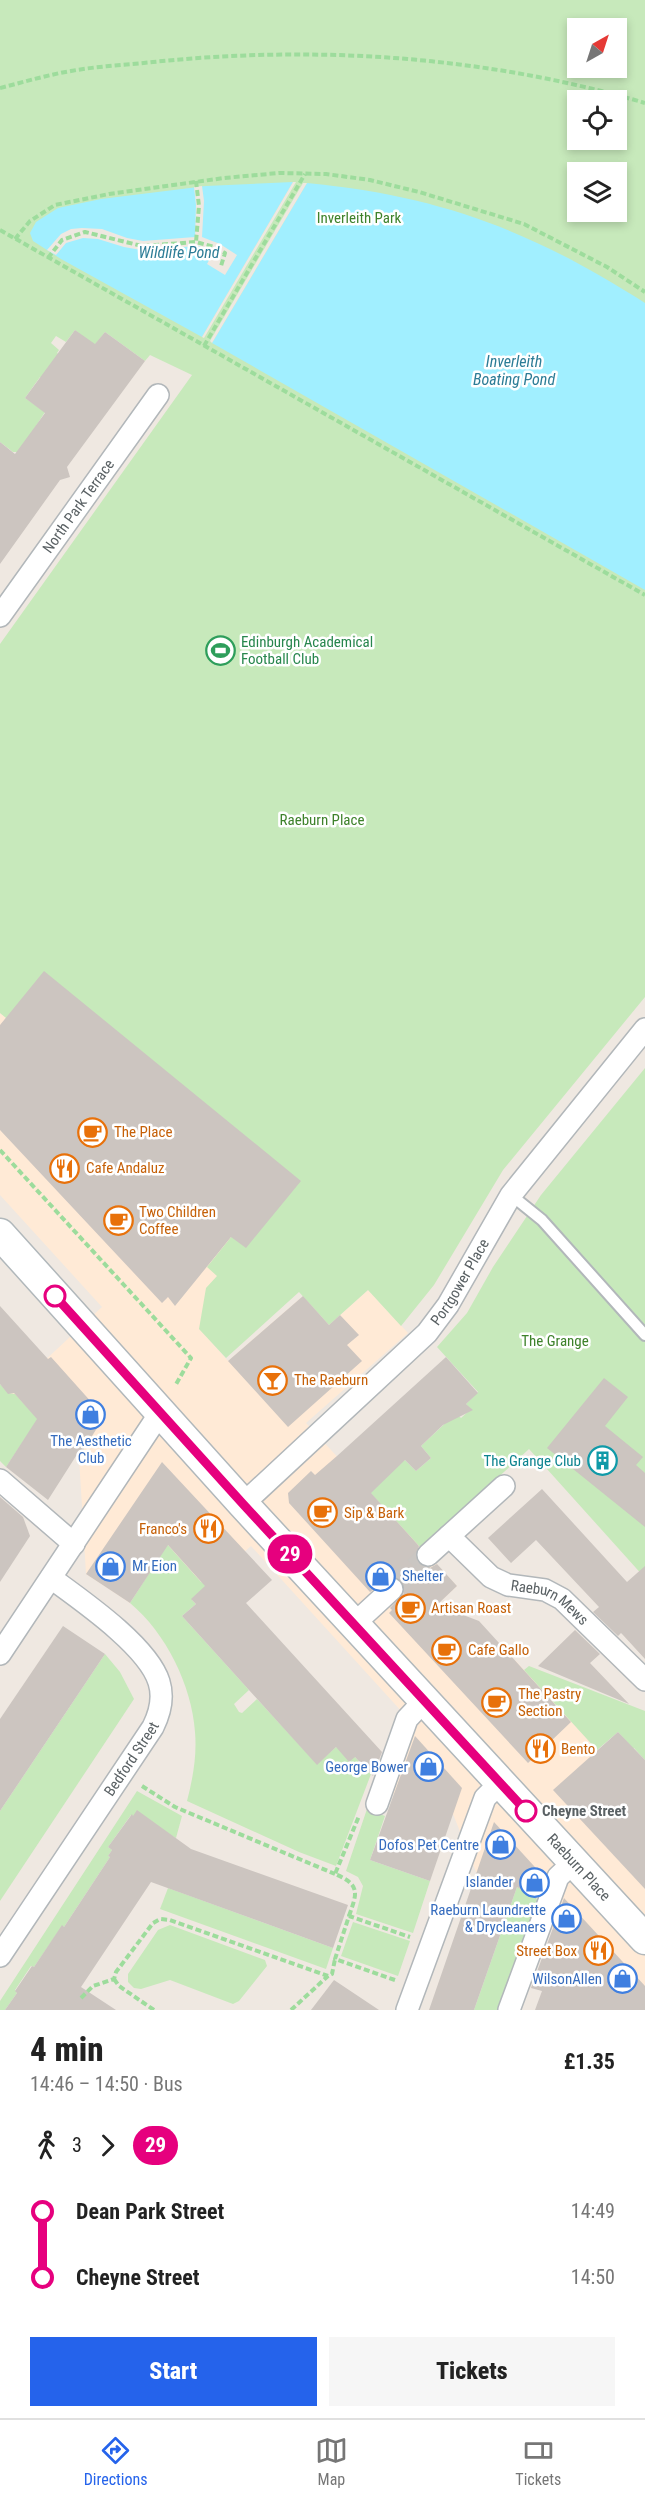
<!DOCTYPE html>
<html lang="en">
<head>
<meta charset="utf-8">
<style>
	:root { --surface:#fff; --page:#f6f6f6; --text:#222; --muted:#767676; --line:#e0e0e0; --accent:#2563eb }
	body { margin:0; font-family:"Roboto Condensed",sans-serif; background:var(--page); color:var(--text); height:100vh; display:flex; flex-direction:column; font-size:22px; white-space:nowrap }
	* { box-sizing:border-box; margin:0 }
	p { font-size:20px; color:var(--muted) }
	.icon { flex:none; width:33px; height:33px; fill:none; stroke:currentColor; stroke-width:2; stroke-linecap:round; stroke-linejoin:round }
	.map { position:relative; height:2010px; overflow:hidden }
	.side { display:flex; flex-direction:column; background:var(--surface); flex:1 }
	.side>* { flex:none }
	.badge { padding:0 12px; border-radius:20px; font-size:21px; line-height:39px }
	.needle { width:39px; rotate:39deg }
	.tools { position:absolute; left:567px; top:18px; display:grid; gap:12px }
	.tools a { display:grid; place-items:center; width:60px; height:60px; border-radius:0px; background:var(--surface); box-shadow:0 3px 9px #0003; font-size:30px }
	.map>.badge { position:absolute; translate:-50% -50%; box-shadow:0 0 0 3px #fff }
	.legs { display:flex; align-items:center; gap:9px; height:66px; padding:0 30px; font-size:20px }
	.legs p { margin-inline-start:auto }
	.headline { display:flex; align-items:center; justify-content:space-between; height:102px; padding:0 30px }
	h1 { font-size:33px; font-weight:800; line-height:45px }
	.primary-button { display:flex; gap:12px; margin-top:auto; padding:12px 30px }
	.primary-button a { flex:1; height:69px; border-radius:0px; background:var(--accent); color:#fff; font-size:24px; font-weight:800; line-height:69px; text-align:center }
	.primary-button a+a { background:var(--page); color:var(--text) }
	ul { padding:0 30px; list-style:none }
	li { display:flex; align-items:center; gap:21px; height:66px; font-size:22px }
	li i { display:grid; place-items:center; width:9px; height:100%; margin:0 8px; background:currentColor }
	li i::after { content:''; width:15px; height:15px; margin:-8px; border:4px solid; border-radius:50%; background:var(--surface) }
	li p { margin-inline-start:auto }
	li:first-child i { background:linear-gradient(#0000 50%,currentColor 0) }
	li:last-child i { background:linear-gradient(currentColor 50%,#0000 0) }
	.dock { display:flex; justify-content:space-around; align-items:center; height:84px; border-top:2px solid var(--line); background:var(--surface); font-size:16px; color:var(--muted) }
	.dock a { display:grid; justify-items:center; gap:3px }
	.dock .active { color:var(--accent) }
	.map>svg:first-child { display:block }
	.commercial { fill:#ffead6 }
	.green { fill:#c7e9bb; fill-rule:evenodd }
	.water { fill:#a1efff }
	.pier { fill:#efe8e1 }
	.building { fill:#ccc5c0 }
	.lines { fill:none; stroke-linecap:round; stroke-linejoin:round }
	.minor-tunnel { stroke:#cac6c2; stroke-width:21; stroke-dasharray:21 10; stroke-linecap:butt }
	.service-casing { stroke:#b2b7ba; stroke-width:14 }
	.minor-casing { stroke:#b2b7ba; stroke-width:24 }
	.secondary-casing { stroke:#b1b8bb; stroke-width:33 }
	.path { stroke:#9ddc9c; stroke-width:4; stroke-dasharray:6 3; stroke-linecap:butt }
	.service { stroke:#fff; stroke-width:10 }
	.minor { stroke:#fff; stroke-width:21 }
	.secondary { stroke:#fff; stroke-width:30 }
	.line-1-casing { stroke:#fff; stroke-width:14 }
	.line-1 { stroke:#e6007e; stroke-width:9 }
	.stop-1-dot { fill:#fff; stroke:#e6007e; stroke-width:3 }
	.labels { text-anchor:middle; stroke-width:5; stroke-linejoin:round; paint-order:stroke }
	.park-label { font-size:15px; fill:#3e822b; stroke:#fff }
	.street-label { font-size:15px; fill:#5a6164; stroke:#fff }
	.leisure-label { font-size:15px; fill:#27864d; stroke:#fff; text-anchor:start }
	.food-label { font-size:15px; fill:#c56008; stroke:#fff; text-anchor:start }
	.shop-label { font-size:15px; fill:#366cbe; stroke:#fff; text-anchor:end }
	.culture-label { font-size:15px; fill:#0d838f; stroke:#fff; text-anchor:end }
	.stop-label { font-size:15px; font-weight:bold; fill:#5a6164; stroke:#fff; text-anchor:start }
	.water-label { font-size:16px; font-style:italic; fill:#2c7c96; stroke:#fff }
</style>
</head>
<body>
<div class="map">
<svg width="645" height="2010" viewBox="0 0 645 2010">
	<rect width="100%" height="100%" fill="#efe8e1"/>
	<polygon class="commercial" points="0,1013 249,1216 217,1276 200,1329 228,1361 303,1296 329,1325 368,1290 408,1333 306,1423 457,1586 418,1623 516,1661 645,1802 645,2010 564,1944 517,1887 476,1872 453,1814 393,1794 388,1758 403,1713 251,1546 208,1584 201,1582 166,1543 158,1560 130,1603 86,1574 79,1457 34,1426 10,1393 102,1307 0,1195"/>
	<g class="green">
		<path d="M0,0H645V997L503,1170L434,1285L401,1326L368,1290L329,1325L299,1292L226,1358L199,1329L206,1288L217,1276L207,1267L248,1216L0,1013V644L192,375L150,355L145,361L105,332L94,346L75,330L66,342L56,336L51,343L59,350L57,353L70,363L52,386L40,377L25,398L45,412L19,452H13L0,442ZM578,28H616V68H578ZM578,100H616V140H578ZM578,172H616V212H578Z"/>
		<polygon points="645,1068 645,1578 529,1449 421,1548 365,1487 405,1460 416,1471 431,1458 421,1446 456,1413 461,1418 471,1409 466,1404 478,1392 437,1347 467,1313 493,1267 541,1195"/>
		<polygon points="0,1384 8,1393 15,1394 38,1419 6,1467 0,1461"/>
		<path d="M166,1543L201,1582L208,1584L192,1600L196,1604L182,1616L249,1690L234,1704L239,1712L242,1713L257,1699L317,1764L336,1747L355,1757L371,1774L336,1866L299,1852L187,1801C193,1778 197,1755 195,1732C192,1686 166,1633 130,1603L157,1561Z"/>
		<polygon points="105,1654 120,1672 134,1699 0,1901 0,1811"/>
		<polygon points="529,1666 645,1711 645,1760 634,1748 613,1767 631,1746 618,1732 597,1750 524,1670"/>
		<polygon points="137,1791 182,1816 176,1838 131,1815 108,1847 112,1850 108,1856 110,1857 64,1927 62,1926 34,1967 31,1966 15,1990 17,1993 5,2010 0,2010 0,2001"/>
		<polygon points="367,1809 385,1816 370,1860 430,1881 413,1933 356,1914 363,1886 358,1877 346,1871"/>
		<polygon points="517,1887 539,1900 499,2010 474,2010"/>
		<polygon points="168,1888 333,1948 326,1969 160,1909"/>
		<polygon points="353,1922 410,1941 398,1976 341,1956"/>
		<polygon points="170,1925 265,1960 267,1966 239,2001 233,2004 170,1980 141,1989 134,1988 128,1982 128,1974 158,1930"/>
	</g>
	<g class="water">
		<polygon points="293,182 202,337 61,259 33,241 30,233 36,222 58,208 101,199 206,186"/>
		<path d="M307,183C441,196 532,231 645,303V590L212,343Z"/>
	</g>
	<g class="pier">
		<polygon points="293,182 296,182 204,338 202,337"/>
		<polygon points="303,183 307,183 212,343 210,341"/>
		<polygon points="202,186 204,201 202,237 220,244 237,255 225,275 207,264 214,251 198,246 141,250 124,247 98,239 83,238 66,243 56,255 47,250 61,234 71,229 82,228 102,229 127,238 143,241 195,237 196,205 194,187"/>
	</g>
	<g class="building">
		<polygon points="75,330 95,344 105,332 145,361 67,467 70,477 60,480 0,564 0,442 15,454 45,413 25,398"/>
		<polygon points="44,971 301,1181 246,1248 231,1237 175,1306 168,1297 162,1303 0,1130 0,1025"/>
		<polygon points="303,1296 329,1325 340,1315 359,1335 347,1345 362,1361 288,1427 228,1361"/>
		<polygon points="0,1306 48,1359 51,1357 102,1414 102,1420 79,1457 76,1456 48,1500 6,1467 37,1419 14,1393 8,1394 0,1384"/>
		<polygon points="446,1357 478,1393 466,1404 473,1410 443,1425 421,1446 431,1458 416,1471 405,1460 371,1493 419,1546 415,1557 419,1564 430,1568 437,1564 457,1586 437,1605 479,1621 571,1722 528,1763 389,1613 392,1610 390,1608 404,1593 402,1581 396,1577 389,1577 370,1592 289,1503 288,1493 311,1471 315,1475 337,1456"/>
		<polygon points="604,1378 628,1397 605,1426 643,1457 636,1465 645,1473 645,1527 547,1448"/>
		<polygon points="162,1462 272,1580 246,1603 382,1752 373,1776 355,1757 349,1762 336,1747 317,1765 182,1616 196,1604 191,1599 205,1586 168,1545 130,1603 86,1574"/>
		<polygon points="542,1489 627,1582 645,1566 645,1659 623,1635 621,1633 618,1636 593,1612 599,1607 536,1540 511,1563 488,1538"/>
		<polygon points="0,1497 23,1517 30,1536 0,1582"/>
		<polygon points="63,1626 105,1654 0,1811 0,1719"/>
		<polygon points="575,1630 600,1654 590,1663 629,1704 538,1666"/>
		<polygon points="618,1732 645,1760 645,1889 553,1790"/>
		<polygon points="415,1736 462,1788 430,1881 370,1860"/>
		<polygon points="137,1810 191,1849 348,1905 333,1948 151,1882 81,1987 116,2010 5,2010 17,1993 15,1991 32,1966 34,1967 62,1925 64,1927 110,1857 108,1856 112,1850 108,1847 132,1814 133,1816"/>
		<polygon points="494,1822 544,1877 536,1899 517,1887 474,2010 429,2010"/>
		<polygon points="564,1898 645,1986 645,2010 535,2010 542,1991 531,1988"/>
		<polygon points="334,1980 379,2010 311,2010"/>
	</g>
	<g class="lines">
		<polyline class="minor-tunnel" points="392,1589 428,1555"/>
		<defs>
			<polyline id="service" points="511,1195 542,1220 645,1335"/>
			<g id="minor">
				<path id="s1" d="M0,616L158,395"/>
				<polyline points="0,1480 74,1544"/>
				<path id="s2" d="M243,1504L427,1333L448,1305L511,1195L645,1029"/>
				<path id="s3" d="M449,1536L491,1577L508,1585L545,1590L562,1599L645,1680"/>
				<polyline points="428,1555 504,1486"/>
				<polyline points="354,1624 392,1589"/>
				<polyline points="0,1654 160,1413"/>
				<polyline points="377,1804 407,1719 424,1701"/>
				<path id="s4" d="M0,1956L153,1727C160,1713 164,1698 159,1682C148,1646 81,1600 51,1578"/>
				<polyline points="407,2010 485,1798 500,1783"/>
				<polyline points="509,2010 558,1877 574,1862"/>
			</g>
			<g id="secondary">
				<path id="s5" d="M0,1234L243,1504L645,1939"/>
			</g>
		</defs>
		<use href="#service" class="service-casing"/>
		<use href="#minor" class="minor-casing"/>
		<use href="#secondary" class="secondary-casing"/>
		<g class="path">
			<path d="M0,88C24,82 47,75 71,71C98,66 126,65 153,62C317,45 486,56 645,103"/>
			<polyline points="196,181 199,206 196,242"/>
			<polyline points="0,230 645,595"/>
			<polyline points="15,239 30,221 55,205 109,194 224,178 279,173 326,174 370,180 419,192 524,224 607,267 645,292"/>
			<polyline points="48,258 62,240 85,232 142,246 196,242 214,247 225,253 221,266"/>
			<polyline points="204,346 305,174"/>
			<polyline points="0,1150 191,1358 175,1386"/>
			<polyline points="142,1786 175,1807 335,1874"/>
			<path d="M349,1916C357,1893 361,1885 335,1874L359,1816"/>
			<polyline points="114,1979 119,1986 154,2010"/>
			<polyline points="395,1980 335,1959 349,1916 410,1937"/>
			<polyline points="81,1998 93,1986 114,1979 116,1972 153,1923 160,1919 170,1920 328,1976 332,1974 335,1959"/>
			<polyline points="291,2010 328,1976"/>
		</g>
		<use href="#service" class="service"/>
		<use href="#minor" class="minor"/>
		<use href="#secondary" class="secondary"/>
	</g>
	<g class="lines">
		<defs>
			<polyline id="line-1" points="55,1296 243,1504 526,1811"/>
		</defs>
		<use href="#line-1" class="line-1-casing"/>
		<use href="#line-1" class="line-1"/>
	</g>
	<defs>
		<symbol id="stadium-ring" viewBox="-11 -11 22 22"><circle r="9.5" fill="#fff" stroke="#2e9e5b" stroke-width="1.5"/><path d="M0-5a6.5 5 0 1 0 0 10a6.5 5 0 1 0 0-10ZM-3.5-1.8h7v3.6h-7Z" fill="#2e9e5b"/></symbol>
		<symbol id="cafe-ring" viewBox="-11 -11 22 22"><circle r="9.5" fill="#fff" stroke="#e8710a" stroke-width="1.5"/><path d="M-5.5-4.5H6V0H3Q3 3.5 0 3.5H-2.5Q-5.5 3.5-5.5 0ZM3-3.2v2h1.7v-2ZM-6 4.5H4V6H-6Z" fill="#e8710a"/></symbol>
		<symbol id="restaurant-ring" viewBox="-11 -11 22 22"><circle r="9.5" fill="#fff" stroke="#e8710a" stroke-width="1.5"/><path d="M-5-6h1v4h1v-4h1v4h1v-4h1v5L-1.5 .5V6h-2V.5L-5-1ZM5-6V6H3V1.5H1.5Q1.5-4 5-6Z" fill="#e8710a"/></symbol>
		<symbol id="bar-ring" viewBox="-11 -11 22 22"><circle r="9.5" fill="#fff" stroke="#e8710a" stroke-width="1.5"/><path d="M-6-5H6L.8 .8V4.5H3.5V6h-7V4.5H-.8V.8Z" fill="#e8710a"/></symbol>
		<symbol id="shop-ring" viewBox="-11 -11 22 22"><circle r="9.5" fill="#fff" stroke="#3f7fe0" stroke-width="1.5"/><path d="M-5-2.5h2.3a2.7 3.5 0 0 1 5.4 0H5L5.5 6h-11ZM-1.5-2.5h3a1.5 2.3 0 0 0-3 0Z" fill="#3f7fe0"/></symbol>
		<symbol id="building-ring" viewBox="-11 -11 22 22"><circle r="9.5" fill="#fff" stroke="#0f9aa8" stroke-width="1.5"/><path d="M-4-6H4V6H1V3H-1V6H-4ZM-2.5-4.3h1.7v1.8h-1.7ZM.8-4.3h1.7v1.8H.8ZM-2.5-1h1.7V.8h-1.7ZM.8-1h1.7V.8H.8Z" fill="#0f9aa8"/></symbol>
	</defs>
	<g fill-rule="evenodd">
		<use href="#stadium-ring" x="204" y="634" width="33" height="33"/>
		<use href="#cafe-ring" x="76" y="1116" width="33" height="33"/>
		<use href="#restaurant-ring" x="48" y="1152" width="33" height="33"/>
		<use href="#cafe-ring" x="102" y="1204" width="33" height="33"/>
		<use href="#bar-ring" x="256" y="1364" width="33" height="33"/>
		<use href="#shop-ring" x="74" y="1398" width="33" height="33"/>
		<use href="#building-ring" x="586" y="1444" width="33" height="33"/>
		<use href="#cafe-ring" x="306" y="1496" width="33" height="33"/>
		<use href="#restaurant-ring" x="192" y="1512" width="33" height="33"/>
		<use href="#shop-ring" x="94" y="1550" width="33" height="33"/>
		<use href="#shop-ring" x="364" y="1560" width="33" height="33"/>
		<use href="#cafe-ring" x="394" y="1592" width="33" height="33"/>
		<use href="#cafe-ring" x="430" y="1634" width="33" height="33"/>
		<use href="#cafe-ring" x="480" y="1686" width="33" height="33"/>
		<use href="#restaurant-ring" x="524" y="1732" width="33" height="33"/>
		<use href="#shop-ring" x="412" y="1750" width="33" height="33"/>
		<use href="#shop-ring" x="484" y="1828" width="33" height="33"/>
		<use href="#shop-ring" x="518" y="1866" width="33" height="33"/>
		<use href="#shop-ring" x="550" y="1902" width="33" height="33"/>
		<use href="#restaurant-ring" x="582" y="1934" width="33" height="33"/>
		<use href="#shop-ring" x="606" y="1962" width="33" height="33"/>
	</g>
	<g class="stop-1-dot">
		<circle cx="55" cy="1296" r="10"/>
		<circle cx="526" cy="1811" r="10"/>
	</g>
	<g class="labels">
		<g class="park-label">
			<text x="359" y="223">Inverleith Park</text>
			<text x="322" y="825">Raeburn Place</text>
			<text x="555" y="1346">The Grange</text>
		</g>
		<g class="street-label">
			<text dy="5" stroke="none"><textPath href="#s1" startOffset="135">North Park Terrace</textPath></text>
			<text dy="5" stroke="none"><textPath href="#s2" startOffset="312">Portgower Place</textPath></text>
			<text dy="5" stroke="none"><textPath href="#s3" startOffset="124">Raeburn Mews</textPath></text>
			<text dy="5" stroke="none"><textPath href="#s4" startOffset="237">Bedford Street</textPath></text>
			<text dy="5" stroke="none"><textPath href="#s5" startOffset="858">Raeburn Place</textPath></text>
		</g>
		<g class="leisure-label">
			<text x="241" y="647">Edinburgh Academical<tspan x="241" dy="17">Football Club</tspan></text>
		</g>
		<g class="food-label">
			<text x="114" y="1137">The Place</text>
			<text x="86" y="1173">Cafe Andaluz</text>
			<text x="139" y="1217">Two Children<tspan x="139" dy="17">Coffee</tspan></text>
			<text x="294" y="1385">The Raeburn</text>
			<text x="344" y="1518">Sip &amp; Bark</text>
			<text x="187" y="1534" text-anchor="end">Franco's</text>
			<text x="431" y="1613">Artisan Roast</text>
			<text x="468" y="1655">Cafe Gallo</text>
			<text x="518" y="1699">The Pastry<tspan x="518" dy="17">Section</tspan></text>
			<text x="561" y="1754">Bento</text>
			<text x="577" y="1956" text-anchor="end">Street Box</text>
		</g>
		<g class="shop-label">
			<text x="91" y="1446" text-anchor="middle">The Aesthetic<tspan x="91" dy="17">Club</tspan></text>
			<text x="132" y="1571" text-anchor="start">Mr Eion</text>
			<text x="402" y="1581" text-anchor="start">Shelter</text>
			<text x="408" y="1772">George Bower</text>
			<text x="479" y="1850">Dofos Pet Centre</text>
			<text x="513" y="1887">Islander</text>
			<text x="546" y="1915">Raeburn Laundrette<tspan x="546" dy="17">&amp; Drycleaners</tspan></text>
			<text x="602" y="1984">WilsonAllen</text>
		</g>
		<g class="culture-label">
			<text x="581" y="1466">The Grange Club</text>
		</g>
		<g class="stop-label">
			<text x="542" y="1816">Cheyne Street</text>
		</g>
		<g class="water-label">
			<text x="179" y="258">Wildlife Pond</text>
			<text x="514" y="367">Inverleith<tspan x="514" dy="18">Boating Pond</tspan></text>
		</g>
	</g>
</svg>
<div class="tools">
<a><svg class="needle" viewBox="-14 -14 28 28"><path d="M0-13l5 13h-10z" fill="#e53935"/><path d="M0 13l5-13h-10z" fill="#767676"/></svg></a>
<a><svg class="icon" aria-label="locate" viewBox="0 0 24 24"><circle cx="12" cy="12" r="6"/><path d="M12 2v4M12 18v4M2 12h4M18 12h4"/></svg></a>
<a><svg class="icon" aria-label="layers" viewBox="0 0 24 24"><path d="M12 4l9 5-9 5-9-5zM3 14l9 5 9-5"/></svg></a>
</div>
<b class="badge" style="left:290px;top:1554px;background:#e6007e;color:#fff">29</b>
</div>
<section class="side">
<div class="headline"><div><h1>4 min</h1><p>14:46 – 14:50 · Bus</p></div><b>£1.35</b></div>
<div class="legs"><svg class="icon" aria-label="walk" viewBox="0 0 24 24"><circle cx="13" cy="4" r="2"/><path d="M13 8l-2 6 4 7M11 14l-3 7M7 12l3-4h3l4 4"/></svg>3<svg class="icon" aria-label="forward" viewBox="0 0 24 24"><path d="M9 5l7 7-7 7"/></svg><b class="badge" style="background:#e6007e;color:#fff">29</b></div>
<ul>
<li><i style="color:#e6007e"></i><b>Dean Park Street</b><p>14:49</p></li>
<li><i style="color:#e6007e"></i><b>Cheyne Street</b><p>14:50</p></li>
</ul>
<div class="primary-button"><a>Start</a><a>Tickets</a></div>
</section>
<nav class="dock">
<a class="active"><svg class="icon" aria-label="directions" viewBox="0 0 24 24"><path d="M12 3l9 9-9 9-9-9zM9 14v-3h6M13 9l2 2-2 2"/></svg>Directions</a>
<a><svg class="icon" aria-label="map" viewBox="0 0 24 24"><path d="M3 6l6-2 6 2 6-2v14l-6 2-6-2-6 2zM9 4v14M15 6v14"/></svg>Map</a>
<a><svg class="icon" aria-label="tickets" viewBox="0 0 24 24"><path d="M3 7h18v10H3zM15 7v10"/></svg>Tickets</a>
</nav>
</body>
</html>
